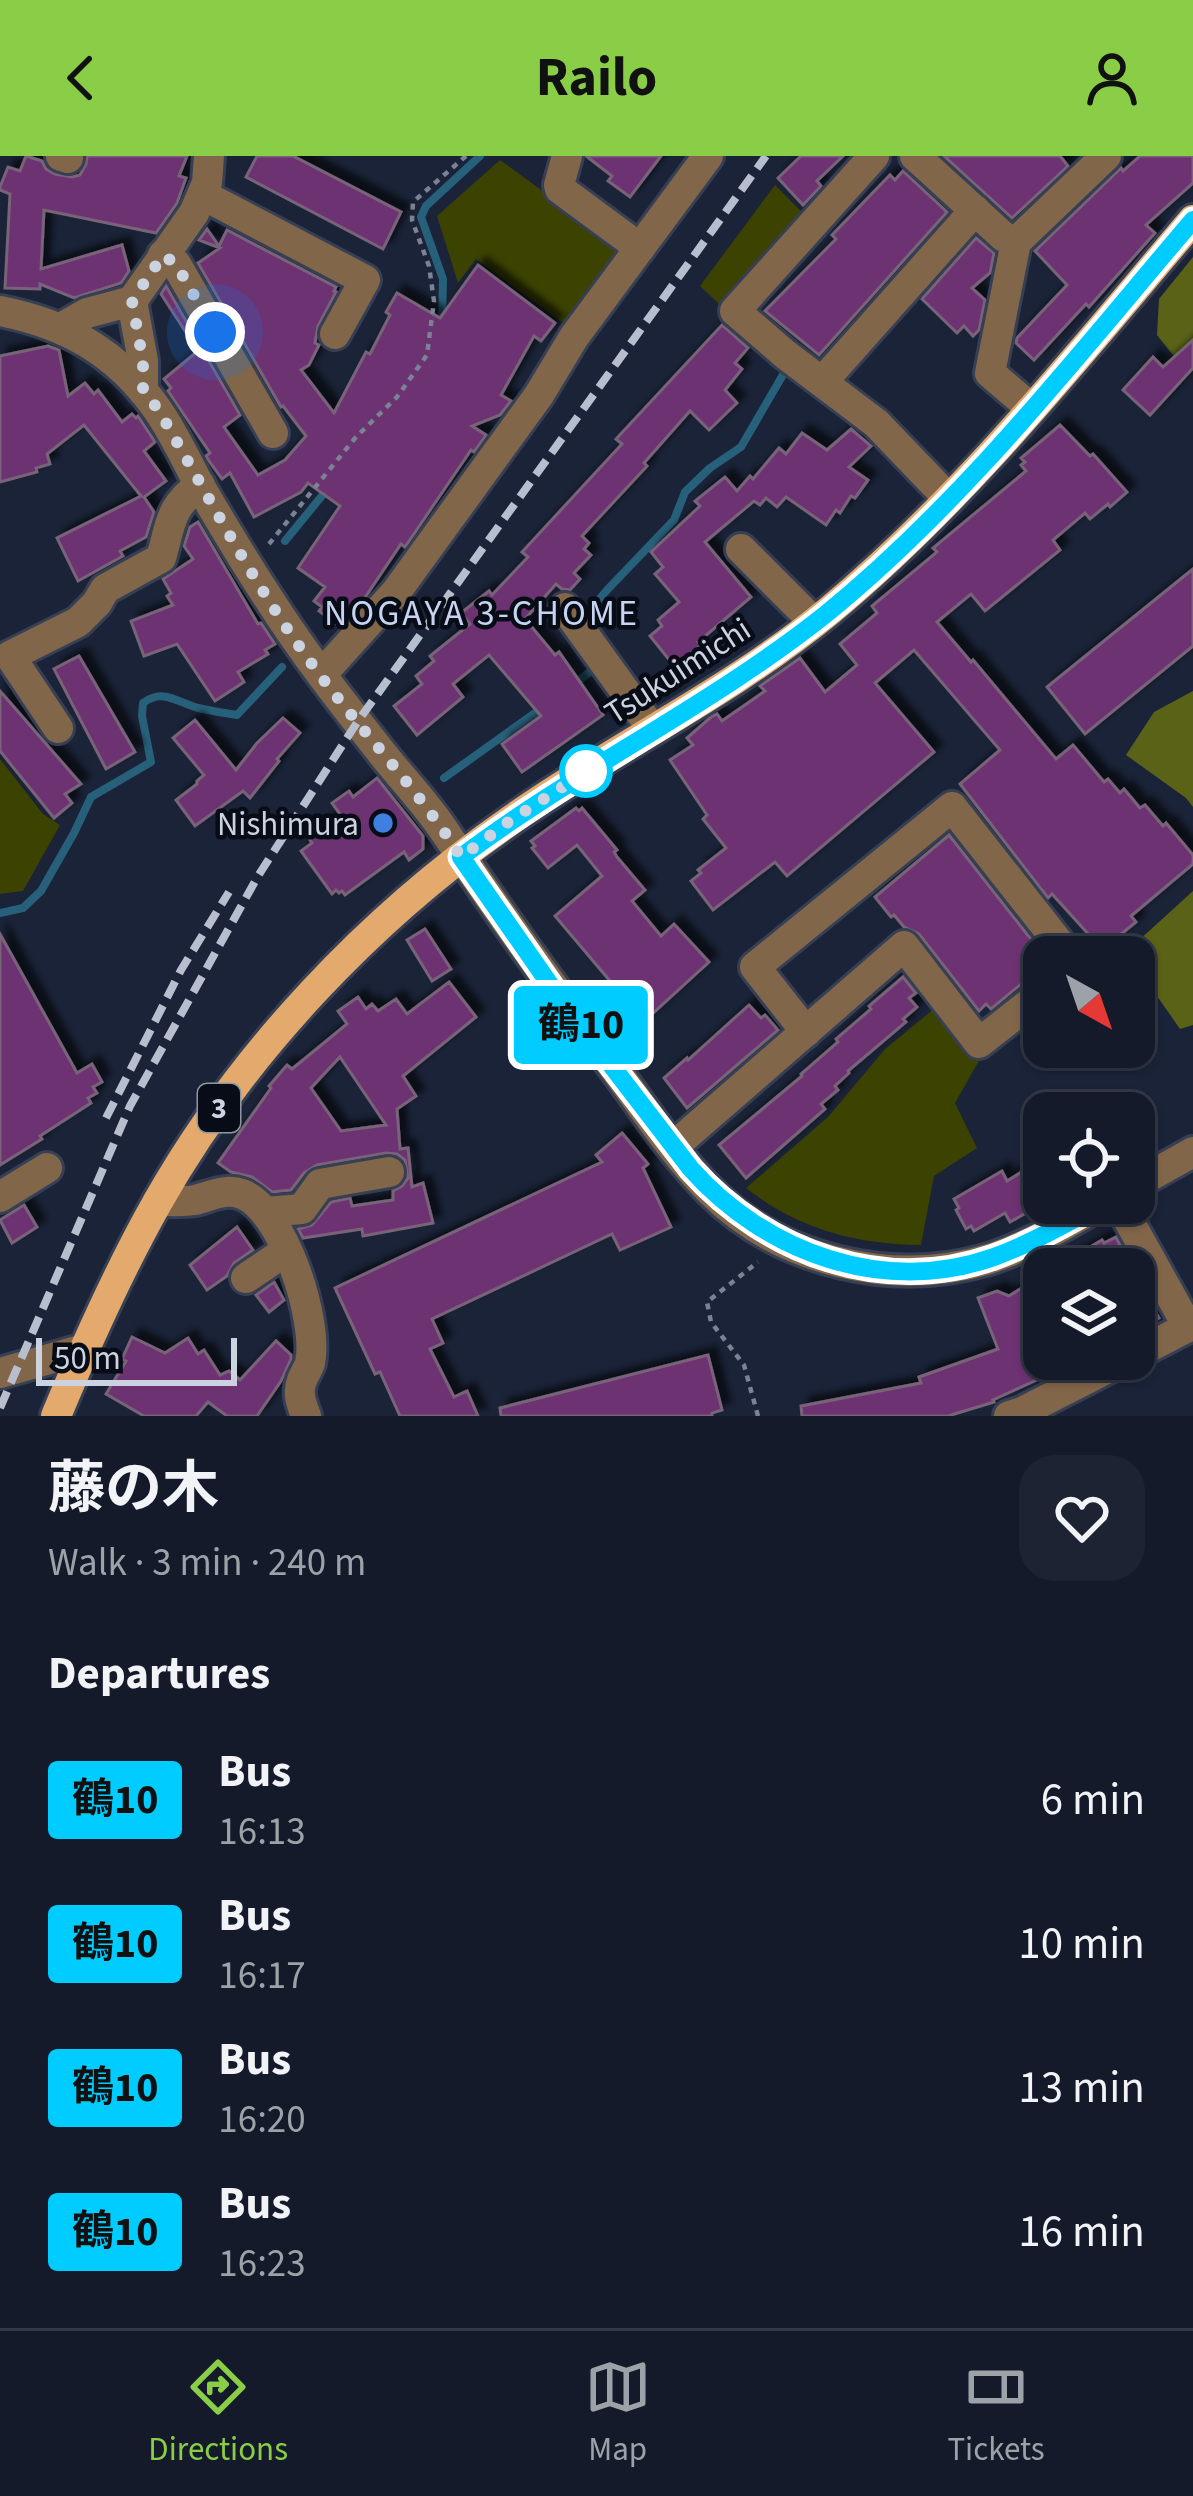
<!DOCTYPE html>
<html lang="en">
<head>
<meta charset="utf-8">
<style>
	:root { --surface:#141a2a; --page:#1d2332; --text:#f1f3f6; --muted:#9da1a8; --line:#333847; --accent:#8ace48 }
	body { margin:0; font-family:"Source Sans 3","Noto Sans JP",sans-serif; background:var(--page); color:var(--text); height:100vh; display:flex; flex-direction:column; font-size:45px; white-space:nowrap }
	* { box-sizing:border-box; margin:0 }
	p { font-size:39px; color:var(--muted) }
	.icon { flex:none; width:66px; height:66px; fill:none; stroke:currentColor; stroke-width:2; stroke-linecap:round; stroke-linejoin:round }
	.map { position:relative; height:1260px; overflow:hidden }
	.details { display:flex; flex-direction:column; background:var(--surface); flex:1 }
	.details>* { flex:none }
	.badge { padding:0 24px; border-radius:9px; font-size:42px; line-height:78px }
	.needle { width:78px; rotate:140deg }
	.tools { position:absolute; left:1023px; top:780px; display:grid; gap:24px }
	.tools a { display:grid; place-items:center; width:132px; height:132px; border-radius:24px; background:var(--surface); box-shadow:0 3px 9px #0004,0 0 0 3px var(--line); font-size:60px }
	.scale { position:absolute; left:36px; bottom:30px; width:201px; box-sizing:border-box; padding-left:12px; border:6px solid #cbd2e0; border-top:0; font-size:33px; line-height:42px; white-space:nowrap; color:#cbd2e0; -webkit-text-stroke:9px #080c16; paint-order:stroke }
	.you { position:absolute; width:60px; height:60px; margin:-30px; border:9px solid #fff; border-radius:50%; background:#1a73e8; box-shadow:0 0 0 18px #1a73e833 }
	.map>.badge { position:absolute; translate:-50% -50%; box-shadow:0 0 0 6px #fff }
	h2 { padding:0 48px; font-size:45px; line-height:108px }
	.round { display:grid; place-items:center; flex:none; width:126px; height:126px; border-radius:36px; background:var(--page) }
	.headline { display:flex; align-items:center; justify-content:space-between; height:204px; padding:0 48px }
	h1 { font-size:57px; font-weight:700; line-height:90px }
	ul { padding:0; list-style:none }
	li { display:flex; align-items:center; gap:36px; height:144px; padding:0 48px }
	li div { flex:1 }
	li b { display:block; font-size:45px }
	li em { font-style:normal }
	li .badge { min-width:132px; font-weight:700; text-align:center }
	header { display:flex; justify-content:space-between; align-items:center; height:156px; padding:0 48px; background:var(--accent); color:#111; font-size:54px; font-weight:700 }
	.tab-bar { display:flex; justify-content:space-around; align-items:center; height:168px; border-top:3px solid var(--line); background:var(--surface); font-size:33px; color:var(--muted) }
	.tab-bar a { display:grid; justify-items:center; gap:6px }
	.tab-bar .on { color:var(--accent) }
	.map>svg:first-child { display:block }
	.green { fill:#3c4200 }
	.forest { fill:#596216 }
	.lines { fill:none; stroke-linecap:round; stroke-linejoin:round }
	.stream { stroke:#27607a; stroke-width:8 }
	.building { fill:#6d3272; stroke:#786379; stroke-width:3; fill-rule:evenodd; filter:url(#shadow) }
	.minor-casing { stroke:#363f53; stroke-width:36 }
	.major-casing { stroke:#363f53; stroke-width:36 }
	.path { stroke:#7a8294; stroke-width:4.5; stroke-dasharray:6 6; stroke-linecap:butt }
	.minor { stroke:#82664a; stroke-width:30 }
	.major { stroke:#e3a96d; stroke-width:30 }
	.rail { stroke:#b7becd; stroke-width:8; stroke-dasharray:18 9; stroke-linecap:butt }
	.line-casing { stroke:#fff; stroke-width:27 }
	.line { stroke:#0cf; stroke-width:18 }
	.walk { stroke:#cbd2e0; stroke-width:12; stroke-dasharray:0 21.6 }
	.stop-dot { fill:#fff; stroke:#0cf; stroke-width:6 }
	.shop-dot { fill:#3f7fe0; stroke:#080c16; stroke-width:4.5 }
	.labels { text-anchor:middle; stroke-width:9; stroke-linejoin:round; paint-order:stroke }
	.shield { fill:#080c16; stroke:#9097a3; stroke-width:3 }
	.shield-label { font-size:30px; font-weight:bold; fill:#cbd2e0 }
	.street-label { font-size:33px; fill:#cbd2e0; stroke:#080c16 }
	.poi-label { font-size:33px; fill:#cbd2e0; stroke:#080c16; text-anchor:end }
	.neighbourhood-label { font-size:36px; letter-spacing:3px; fill:#c7d4f1; stroke:#080c16 }
</style>
</head>
<body>
<header><svg class="icon" aria-label="back" viewBox="0 0 24 24"><path d="M15 5l-7 7 7 7"/></svg>Railo<svg class="icon" aria-label="person" viewBox="0 0 24 24"><circle cx="12" cy="8" r="4"/><path d="M4 21q1-7 8-7t8 7"/></svg></header>
<div class="map">
<svg width="1193" height="1260" viewBox="0 0 1193 1260">
	<defs>
		<filter id="shadow"><feDropShadow dx="8" dy="-8" stdDeviation="3" flood-color="#0009"/></filter>
	</defs>
	<rect width="100%" height="100%" fill="#1a2338"/>
	<g class="green">
		<polygon points="500,4 616,88 619,100 566,169 476,103 458,127 437,60"/>
		<polygon points="775,29 804,58 720,149 700,130"/>
		<polygon points="0,603 43,658 60,669 23,735 0,738"/>
		<path d="M935,852L980,903L955,947L977,992L934,1020L921,1089C855,1088 798,1073 746,1032L828,961L885,893Z"/>
	</g>
	<g class="forest">
		<polygon points="1193,101 1193,213 1189,219 1157,179 1159,143"/>
		<polygon points="1193,535 1193,651 1186,642 1126,599 1154,556"/>
		<polygon points="1193,735 1193,869 1180,873 1134,807 1134,801 1130,801 1126,796"/>
	</g>
	<g class="lines">
		<g class="stream">
			<polyline points="442,168 443,123 421,61 426,50 480,0"/>
			<polyline points="285,385 330,330"/>
			<polyline points="587,464 595,448 608,433 674,364 685,336 710,312 741,291 784,217"/>
			<polyline points="573,529 591,515"/>
			<polyline points="444,622 542,552"/>
			<path d="M0,757L23,752L41,735L74,677L91,641L151,606L142,560L143,547C163,532 177,546 198,552C211,555 224,557 237,559L282,511"/>
		</g>
	</g>
	<g class="building">
		<polygon points="26,0 42,5 46,13 55,18 72,21 80,19 86,8 87,0 187,0 179,20 186,22 177,47 156,77 44,54 41,113 122,89 129,115 121,127 74,142 40,128 40,133 5,132 10,38 0,34 0,31 8,11 20,15"/>
		<polygon points="257,0 293,0 401,56 383,93 246,21"/>
		<polygon points="586,0 661,0 630,41 608,25 612,20"/>
		<polygon points="801,0 843,0 817,25 821,30 803,49 778,22"/>
		<polygon points="944,0 1060,0 1068,10 1012,62"/>
		<polygon points="1140,0 1193,0 1193,27 1146,69 1155,77 1089,151 1086,148 1034,204 1016,187 1017,182 1067,129 1035,95 1121,12 1123,15"/>
		<polygon points="903,15 947,56 819,199 765,155 836,83 832,79 890,19 895,24"/>
		<polygon points="207,73 219,90 227,74 336,131 334,135 336,136 318,170 315,187 319,189 309,209 301,214 334,257 366,196 370,198 390,159 386,156 397,137 440,162 478,109 555,167 541,185 534,180 501,239 511,245 500,259 472,270 486,279 474,296 471,294 405,391 401,388 366,440 339,470 319,455 322,451 314,445 325,431 298,412 340,350 308,327 301,336 254,361 230,317 222,323 209,305 206,300 210,297 168,235 171,232 164,223 198,195 161,138 166,130 240,259 224,271 258,319 285,304 306,280 283,250 281,251 198,107 220,92 199,84"/>
		<polygon points="976,82 994,97 990,117 972,132 985,144 979,174 973,180 964,170 957,177 922,143"/>
		<polygon points="722,169 748,192 735,207 742,213 725,234 737,247 709,274 690,255 644,307 647,310 582,380 589,387 584,393 591,399 574,417 580,423 570,434 562,433 556,428 525,463 555,499 559,496 603,559 522,616 502,588 541,560 489,499 453,528 463,541 417,579 394,550 422,528 416,520 434,505 430,500 470,468 461,457 489,435 492,439 528,401 522,396 622,288 616,283"/>
		<polygon points="1193,184 1193,212 1150,259 1123,234 1153,201 1163,211"/>
		<polygon points="48,190 59,194 68,240 85,227 94,238 98,234 122,266 132,258 136,262 138,260 155,286 144,295 166,325 144,341 154,356 146,381 120,395 123,400 78,425 57,382 141,340 84,269 47,298 50,308 36,312 37,316 0,326 0,200"/>
		<polygon points="1060,269 1090,300 1093,298 1127,336 1110,351 1108,348 1090,363 1085,357 1053,384 1060,394 985,455 971,438 937,466 971,506 973,504 1056,603 1073,589 1104,626 1108,623 1120,637 1124,633 1140,652 1145,649 1163,670 1166,667 1193,699 1193,708 1131,760 1136,766 1109,788 1107,785 1100,791 1052,738 1048,742 960,628 1000,594 914,494 875,527 934,596 787,720 775,706 713,754 691,725 701,717 698,714 726,692 703,663 707,659 670,604 693,589 687,582 711,561 717,558 722,565 765,535 760,530 800,502 825,536 857,509 840,488 877,457 872,450 937,396 933,392 1026,315 1021,309 1025,306 1021,302"/>
		<polygon points="851,273 871,290 849,311 868,324 855,342 851,340 840,357 836,354 826,369 786,341 777,351 766,342 760,349 754,345 705,386 751,441 698,486 701,489 675,511 650,480 662,470 658,464 679,446 655,418 663,411 651,396 700,350 695,345 725,321 737,335 750,320 753,323 779,292 786,298 802,277 827,294"/>
		<polygon points="198,366 258,468 261,467 275,488 265,494 268,498 238,516 244,526 215,545 177,488 144,500 131,465 173,449 167,440 171,437 163,423 193,403 184,390 190,371"/>
		<polygon points="1193,413 1193,490 1085,578 1047,531"/>
		<polygon points="79,500 135,596 106,613 54,513"/>
		<polygon points="0,535 81,628 65,638 72,647 54,662 0,595"/>
		<polygon points="283,562 300,577 277,603 279,605 250,642 243,635 195,670 176,644 197,628 197,625 204,619 173,582 195,564 236,614 257,587"/>
		<polygon points="377,622 423,680 423,693 409,704 404,696 345,739 342,735 339,737 336,734 332,738 301,695 312,687 308,681 340,658 332,647 349,635 353,641"/>
		<polygon points="576,652 579,655 582,652 617,694 614,696 617,701 645,734 632,745 661,780 674,768 709,806 640,869 605,830 610,825 555,760 602,720 577,689 548,712 532,692 535,690 531,685"/>
		<polygon points="949,679 1045,801 1044,809 991,853 986,848 979,855 919,778 904,771 894,759 891,761 875,741"/>
		<polygon points="425,773 451,813 432,825 407,784"/>
		<polygon points="0,778 77,917 92,908 102,926 93,931 97,937 88,942 91,947 40,980 42,983 0,1009"/>
		<polygon points="903,821 916,837 909,842 917,851 903,863 906,866 848,915 849,917 835,930 838,934 821,948 825,953 746,1022 719,989 802,920 801,918 838,886 836,883 871,853 869,850"/>
		<path d="M449,826L476,861L403,920L416,940L397,953L400,993L408,992L412,1031L423,1027L433,1067L363,1080L362,1073L303,1082L298,1073L312,1069L331,1046L350,1042L352,1050L393,1044V1035L402,1030L408,1022L405,1004L397,998L386,997L317,1009L304,1017L291,1034L272,1036L252,1021L231,1016L218,1007L271,932L269,930L287,909L292,913L347,868L338,855L358,841L366,853L372,848L378,855L396,843L407,858ZM340,901L386,969L341,975L311,932Z"/>
		<polygon points="749,849 761,862 765,859 778,874 687,952 664,922 687,902 688,904"/>
		<polygon points="622,977 648,1008 643,1012 671,1071 620,1094 612,1078 432,1163 443,1187 430,1193 454,1241 467,1235 478,1260 400,1260 380,1216 375,1218 335,1132 602,1006 596,999"/>
		<polygon points="1044,1002 1044,1047 1010,1066 1005,1057 974,1075 971,1070 966,1073 956,1054 959,1052 954,1043 1002,1015 1007,1025"/>
		<polygon points="24,1049 37,1071 12,1087 0,1064"/>
		<polygon points="237,1071 253,1094 234,1107 227,1120 207,1134 190,1109"/>
		<polygon points="1116,1081 1132,1113 1053,1113 1102,1084 1104,1087"/>
		<polygon points="1044,1118 1044,1203 1083,1203 993,1244 994,1246 948,1260 802,1260 801,1250 921,1227 919,1221 998,1193 978,1142 997,1135 1009,1140"/>
		<polygon points="1134,1118 1159,1162 1134,1176"/>
		<polygon points="274,1126 284,1144 269,1156 256,1139"/>
		<polygon points="132,1181 165,1197 188,1182 198,1198 204,1194 220,1219 229,1215 240,1224 276,1185 291,1199 291,1203 281,1225 257,1260 227,1260 208,1246 196,1260 144,1260 106,1238 126,1205 122,1203"/>
		<polygon points="708,1199 722,1254 712,1257 712,1260 501,1260 500,1252"/>
	</g>
	<g class="lines">
		<defs>
			<g id="minor">
				<polyline points="61,0 68,2"/>
				<polyline points="567,0 559,29 560,33 640,92"/>
				<polyline points="874,0 735,155 786,199 876,267 949,343"/>
				<polyline points="915,0 1004,81 1016,86"/>
				<polyline points="203,39 365,124 335,178"/>
				<polyline points="163,99 176,108 273,277"/>
				<polyline points="132,145 143,205 143,235"/>
				<path d="M0,155C66,168 117,196 157,253C174,277 187,306 201,332C222,368 244,405 267,440C303,497 344,549 385,601C406,627 429,651 447,679C499,757 554,833 611,908C643,951 673,998 711,1036C783,1107 894,1131 989,1103C1029,1090 1066,1068 1103,1047"/>
				<polyline points="61,172 87,157 132,145 194,57 207,27 209,0"/>
				<polyline points="823,225 975,54"/>
				<polyline points="1032,253 990,217 1016,86 1106,0"/>
				<polyline points="741,393 814,466"/>
				<polyline points="565,452 653,574"/>
				<polyline points="322,518 396,436 539,239 574,181 708,0"/>
				<path d="M58,572L10,500L78,466L97,447L105,433L161,402C171,368 169,351 200,329"/>
				<polyline points="806,876 755,811 952,651 1070,801"/>
				<polyline points="673,991 904,790 979,887 1044,836"/>
				<polyline points="1134,1029 1193,996"/>
				<polyline points="0,1041 47,1012"/>
				<path d="M158,1045C170,1045 183,1046 195,1044C211,1040 225,1032 242,1038C283,1053 319,1165 310,1207C309,1211 304,1219 302,1224C297,1237 301,1247 306,1260"/>
				<polyline points="1119,1047 1188,1171 1134,1199"/>
				<polyline points="266,1056 302,1053 320,1028 389,1016"/>
				<polyline points="246,1122 286,1095"/>
				<polyline points="0,1217 84,1193"/>
				<polyline points="1009,1260 1022,1256 1126,1203"/>
			</g>
			<path id="major" d="M56,1260C86,1188 118,1116 157,1047C241,898 370,762 511,664C614,591 731,536 829,455C966,341 1078,199 1193,64"/>
		</defs>
		<use href="#minor" class="minor-casing"/>
		<use href="#major" class="major-casing"/>
		<g class="path">
			<polyline points="269,388 356,281 397,241 427,199 434,145 429,110 412,64 413,46 466,0"/>
			<polyline points="758,1260 744,1209 711,1166 707,1146 758,1106"/>
		</g>
		<use href="#minor" class="minor"/>
		<use href="#major" class="major"/>
		<g class="rail">
			<polyline points="106,962 181,814 229,736"/>
			<polyline points="0,1252 130,950 258,720 358,565 766,0"/>
		</g>
	</g>
	<g class="lines">
		<defs>
			<path id="line" d="M1103,1047C1067,1067 1032,1087 994,1101C884,1140 766,1097 691,1013L558,840L461,701C578,613 712,549 826,458C965,345 1077,200 1193,64"/>
		</defs>
		<use href="#line" class="line-casing"/>
		<use href="#line" class="line"/>
		<path class="walk" d="M215,176L176,108L163,99L132,145L143,205V235L158,253C206,335 249,420 304,497C353,567 415,628 461,701L511,664L589,614L586,615"/>
	</g>
	<circle class="stop-dot" cx="586" cy="615" r="24"/>
	<circle class="shop-dot" cx="383" cy="667" r="12"/>
	<g class="labels">
		<rect class="shield" x="198" y="928" width="42" height="48" rx="9"/>
		<g class="shield-label">
			<text x="219" y="962">3</text>
		</g>
		<g class="street-label">
			<text transform="translate(677 514) rotate(-33)" y="12">Tsukuimichi</text>
		</g>
		<g class="poi-label">
			<text x="359" y="679">Nishimura</text>
		</g>
		<g class="neighbourhood-label">
			<text x="482" y="469">NOGAYA 3-CHOME</text>
		</g>
	</g>
</svg>
<div class="tools">
<a><svg class="needle" viewBox="-14 -14 28 28"><path d="M0-13l5 13h-10z" fill="#e53935"/><path d="M0 13l5-13h-10z" fill="#9da1a8"/></svg></a>
<a><svg class="icon" aria-label="locate" viewBox="0 0 24 24"><circle cx="12" cy="12" r="6"/><path d="M12 2v4M12 18v4M2 12h4M18 12h4"/></svg></a>
<a><svg class="icon" aria-label="layers" viewBox="0 0 24 24"><path d="M12 4l9 5-9 5-9-5zM3 14l9 5 9-5"/></svg></a>
</div>
<div class="scale">50 m</div>
<div class="you" style="left:215px;top:176px"></div>
<b class="badge" style="left:581px;top:869px;background:#0cf;color:#111">鶴10</b>
</div>
<section class="details">
<div class="headline"><div><h1>藤の木</h1><p>Walk · 3 min · 240 m</p></div><a class="round"><svg class="icon" aria-label="heart" viewBox="0 0 24 24"><path d="M12 20l-8-8c-3-5 5-10 8-4 3-6 11-1 8 4z"/></svg></a></div>
<h2>Departures</h2>
<ul>
<li><span class="badge" style="background:#0cf;color:#111">鶴10</span><div><b>Bus</b><p>16:13</p></div><em>6 min</em></li>
<li><span class="badge" style="background:#0cf;color:#111">鶴10</span><div><b>Bus</b><p>16:17</p></div><em>10 min</em></li>
<li><span class="badge" style="background:#0cf;color:#111">鶴10</span><div><b>Bus</b><p>16:20</p></div><em>13 min</em></li>
<li><span class="badge" style="background:#0cf;color:#111">鶴10</span><div><b>Bus</b><p>16:23</p></div><em>16 min</em></li>
</ul>
</section>
<nav class="tab-bar">
<a class="on"><svg class="icon" aria-label="directions" viewBox="0 0 24 24"><path d="M12 3l9 9-9 9-9-9zM9 14v-3h6M13 9l2 2-2 2"/></svg>Directions</a>
<a><svg class="icon" aria-label="map" viewBox="0 0 24 24"><path d="M3 6l6-2 6 2 6-2v14l-6 2-6-2-6 2zM9 4v14M15 6v14"/></svg>Map</a>
<a><svg class="icon" aria-label="tickets" viewBox="0 0 24 24"><path d="M3 7h18v10H3zM15 7v10"/></svg>Tickets</a>
</nav>
</body>
</html>
